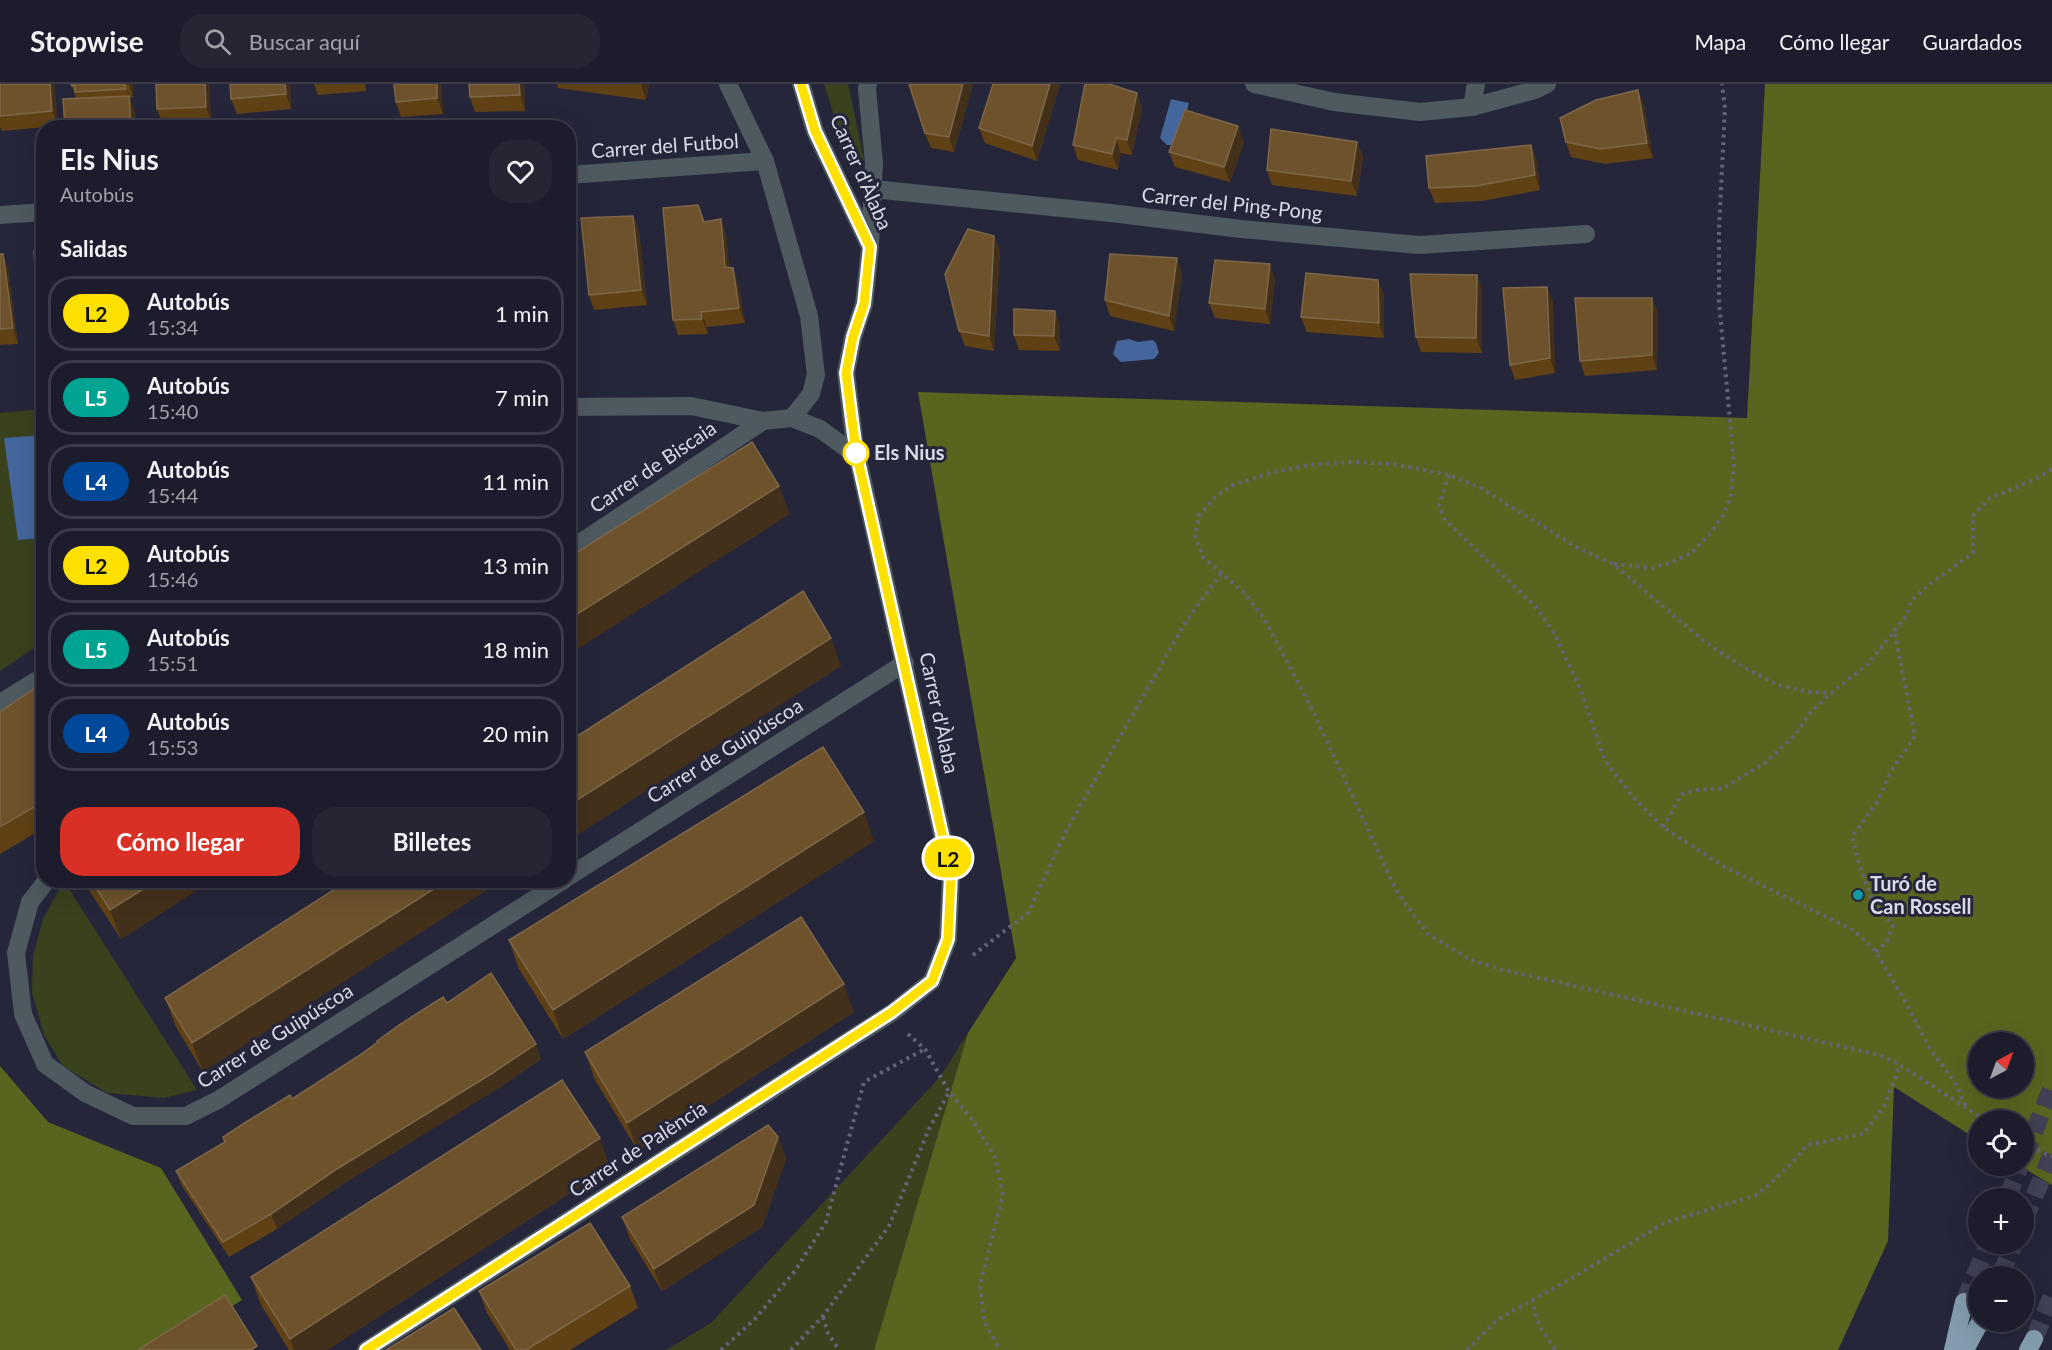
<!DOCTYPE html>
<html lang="es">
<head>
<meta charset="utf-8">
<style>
	:root { --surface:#1c1c2c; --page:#252534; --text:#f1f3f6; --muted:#a0a1a9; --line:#3a3a48; --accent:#d93025 }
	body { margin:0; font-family:Lato,sans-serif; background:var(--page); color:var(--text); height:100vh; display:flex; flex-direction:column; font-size:22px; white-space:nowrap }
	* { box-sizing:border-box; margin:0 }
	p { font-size:20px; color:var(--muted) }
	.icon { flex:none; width:33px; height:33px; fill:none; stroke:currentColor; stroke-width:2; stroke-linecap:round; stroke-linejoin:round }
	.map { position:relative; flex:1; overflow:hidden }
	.details { position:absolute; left:36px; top:36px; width:540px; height:768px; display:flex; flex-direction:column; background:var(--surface); border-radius:24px; box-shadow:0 6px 24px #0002,0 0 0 2px var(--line) }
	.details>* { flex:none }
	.badge { padding:0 12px; border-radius:20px; font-size:21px; line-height:39px }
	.needle { width:39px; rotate:41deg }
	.tools { position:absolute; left:1968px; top:948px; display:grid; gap:12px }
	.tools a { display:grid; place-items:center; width:66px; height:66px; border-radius:50%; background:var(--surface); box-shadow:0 6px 24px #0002,0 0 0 2px var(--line); font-size:30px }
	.map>.badge { position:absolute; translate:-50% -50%; box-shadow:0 0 0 3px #fff }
	h2 { padding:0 24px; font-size:22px; line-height:54px }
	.round { display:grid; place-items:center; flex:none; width:63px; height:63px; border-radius:24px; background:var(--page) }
	.head { display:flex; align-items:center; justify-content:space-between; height:102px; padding:0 24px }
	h1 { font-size:28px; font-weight:700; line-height:45px }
	.button { display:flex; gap:12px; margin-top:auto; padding:12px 24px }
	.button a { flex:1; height:69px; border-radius:24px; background:var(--accent); color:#fff; font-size:24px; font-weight:700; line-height:69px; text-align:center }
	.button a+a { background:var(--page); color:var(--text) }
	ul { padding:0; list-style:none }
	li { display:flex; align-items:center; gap:18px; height:75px; margin:0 12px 9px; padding:0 12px; border:3px solid var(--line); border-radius:24px }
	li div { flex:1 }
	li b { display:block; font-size:22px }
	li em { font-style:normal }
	li .badge { min-width:66px; font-weight:700; text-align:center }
	header { display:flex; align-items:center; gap:36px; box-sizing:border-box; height:84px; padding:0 30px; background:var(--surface); border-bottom:2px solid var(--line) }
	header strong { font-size:28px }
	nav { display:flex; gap:33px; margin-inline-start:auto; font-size:21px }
	.search { width:420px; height:54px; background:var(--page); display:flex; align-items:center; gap:15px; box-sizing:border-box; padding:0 21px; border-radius:24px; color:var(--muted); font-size:22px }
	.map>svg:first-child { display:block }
	.green { fill:#39411d }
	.forest { fill:#58651f; fill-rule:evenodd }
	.water { fill:#44669c }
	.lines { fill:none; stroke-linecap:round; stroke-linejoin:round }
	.highway-tunnel { stroke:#414155; stroke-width:18; stroke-dasharray:18 9; stroke-linecap:butt }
	.path { stroke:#646477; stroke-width:4; stroke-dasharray:3 4.5; stroke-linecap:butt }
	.minor { stroke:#4f5960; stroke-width:18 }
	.highway { stroke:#839cad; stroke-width:18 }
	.wall { fill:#604115 }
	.shaded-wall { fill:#43301b }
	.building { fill:#6d522c; stroke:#7e6749; stroke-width:1.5 }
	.line-casing { stroke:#fff; stroke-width:14 }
	.line { stroke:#fee101; stroke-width:9 }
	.stop-dot { fill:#fff; stroke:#fee101; stroke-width:3 }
	.culture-dot { fill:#0f9aa8; stroke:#26263b; stroke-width:2 }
	.labels { text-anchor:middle; stroke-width:6; stroke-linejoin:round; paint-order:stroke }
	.street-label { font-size:20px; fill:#d9dae8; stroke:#26263b }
	.stop-label { font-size:20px; font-weight:bold; fill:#d9dae8; stroke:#26263b; text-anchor:start }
	.poi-label { font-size:20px; font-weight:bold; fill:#d9dae8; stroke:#26263b; text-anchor:start }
</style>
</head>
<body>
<header>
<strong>Stopwise</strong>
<div class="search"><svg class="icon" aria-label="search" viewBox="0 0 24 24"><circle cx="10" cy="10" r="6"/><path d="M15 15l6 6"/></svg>Buscar aquí</div>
<nav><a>Mapa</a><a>Cómo llegar</a><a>Guardados</a></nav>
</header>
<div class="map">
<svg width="2052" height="1266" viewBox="0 0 2052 1266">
	<rect width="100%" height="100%" fill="#26263b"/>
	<g class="green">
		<polygon points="824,0 848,0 864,75 857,80 848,77"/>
		<polygon points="43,325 43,558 0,587 0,329"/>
		<polygon points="64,797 197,1006 164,1014 107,1009 63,982 44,951 32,909 33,872 43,835"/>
		<polygon points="968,949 874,1266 666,1266 711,1239 940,993"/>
	</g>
	<g class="forest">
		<path d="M1765,0H2052V1101L2020,1082H2024V1036H1978V1056L1894,1003L1888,1157L1838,1266H874L968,949L1016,874L918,308L1747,334ZM1978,958H2024V1004H1978Z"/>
		<polygon points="0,982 48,1038 161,1084 242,1216 163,1266 0,1266"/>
	</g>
	<g class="water">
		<polygon points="1171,15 1189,19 1178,58 1175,57 1171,61 1167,61 1160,54"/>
		<polygon points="1129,255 1138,258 1153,256 1156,259 1159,269 1154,275 1121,278 1113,270 1117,257"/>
		<polygon points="43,351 43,454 18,456 4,354"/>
	</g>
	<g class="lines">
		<g class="highway-tunnel">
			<polyline points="2024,1073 2052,1003"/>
			<polyline points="2007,1114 2020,1082"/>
			<polyline points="2024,1137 2052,1070"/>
			<polyline points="2000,1192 2014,1160"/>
			<polyline points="1964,1218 1988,1160"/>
			<polyline points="2034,1255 2052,1212"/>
		</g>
		<g class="path">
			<polyline points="1449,391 1439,422 1445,436 1538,525 1555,551 1580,604 1605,677 1633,713 1663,743 1723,782 1855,847 1876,868 1905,917 1930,965 1955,998 1967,1025"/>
			<polyline points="1614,480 1652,484 1672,478 1691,469 1709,451 1722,433 1731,413 1734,381 1719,217 1719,146 1725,24 1722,0"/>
			<polyline points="1663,743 1682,710 1697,706 1724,704 1766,678 1796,650 1810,629 1831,609"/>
			<polyline points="1876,868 1887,857 1893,841 1874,821 1860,783 1852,753 1877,718 1893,684 1915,652 1895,549"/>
			<polyline points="973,871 1028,829 1067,745 1187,536 1222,488"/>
			<polyline points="908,950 925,965 949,1008 971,1034 995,1073 1003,1111 980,1201 984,1237 1000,1266"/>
			<polyline points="1985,1036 1900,981 1880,971 1504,886 1471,876 1428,850 1397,808 1313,627 1264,534 1243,508 1203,473 1195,451 1200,430 1216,412 1233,401 1270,389 1309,381 1351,378 1393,380 1449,391 1479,403 1578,464 1613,480 1704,557 1743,583 1778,601 1808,608 1831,609 1868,580 1907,531 1911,517 1930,500 1973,469 1973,432 1990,414 2036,395 2052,385"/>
			<polyline points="2024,1059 2052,1073"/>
			<path d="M1533,1215C1534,1235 1544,1251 1556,1266"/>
			<polyline points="823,1233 828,1249 839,1266"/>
			<polyline points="721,1266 754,1236 795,1187 826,1138 864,998 925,965"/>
			<polyline points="791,1266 823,1232 889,1142 929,1045 949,1008"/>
			<polyline points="1467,1266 1497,1236 1577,1191 1664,1139 1757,1111 1790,1081 1807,1061 1863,1050 1884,1023 1900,981"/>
		</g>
		<g class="minor">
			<polyline points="728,0 765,77 809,232 816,291 811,310 792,334"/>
			<polyline points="868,0 867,5 874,79 870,161"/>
			<polyline points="1254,0 1334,18 1420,28 1472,23 1535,6 1547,0"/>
			<polyline points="1472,23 1476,0"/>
			<polyline points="568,91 765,77"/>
			<polyline points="873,105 1111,129 1241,145 1419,161 1586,150"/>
			<polyline points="0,131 44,128"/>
			<polyline points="568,323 691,322 763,337 792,334 820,345 857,372"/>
			<polyline points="568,467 763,337"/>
			<polyline points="0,619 44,592"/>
			<polyline points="568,793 905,579"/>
			<polyline points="47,796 30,818 16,869 23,930 45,980 85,1009 133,1032 186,1032 218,1016 564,796"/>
			<polyline points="366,1266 893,928 932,897 948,855 951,790 855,362 846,289 853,253 864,220 870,163 815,47 801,0"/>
		</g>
		<g class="highway">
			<polyline points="1953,1266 1964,1218"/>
			<polyline points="1965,1266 1980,1238"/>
			<polyline points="2028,1266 2034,1255"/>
		</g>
	</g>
	<g class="wall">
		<polygon points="0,0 54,0 58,42 2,47 0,43"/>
		<polygon points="71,0 133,0 133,13 130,14 135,27 76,14"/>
		<polygon points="156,0 209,0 211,38 163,40 157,25"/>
		<polygon points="230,0 290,0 291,25 237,30 231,15"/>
		<polygon points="314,0 365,0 366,7 318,11"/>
		<polygon points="441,0 443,30 401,33 396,18"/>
		<polygon points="469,0 524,0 525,27 475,28 470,13"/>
		<polygon points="557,0 649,0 646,16 558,4"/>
		<polygon points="973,0 954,68 931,64 925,49"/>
		<polygon points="1060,0 1037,77 985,59 979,44"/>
		<polygon points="1137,9 1142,24 1132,71 1121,69 1118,86 1078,76 1073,61"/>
		<polygon points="1644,21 1653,74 1605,80 1571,73 1566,58"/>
		<polygon points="1244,58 1230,98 1175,83 1169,68"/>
		<polygon points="1357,58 1363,73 1357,112 1272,101 1267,86"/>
		<polygon points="1537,76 1540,106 1482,117 1435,119 1429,104"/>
		<polygon points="633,132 639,147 647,221 594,226 589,211"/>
		<polygon points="704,138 726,150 729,184 738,199 745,239 707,243 708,250 678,251 673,236"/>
		<polygon points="994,152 1000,167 994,267 965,262 959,247"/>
		<polygon points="44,166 44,250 39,238"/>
		<polygon points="0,170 3,170 8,185 18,260 0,261"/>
		<polygon points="1182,189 1174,247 1110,232 1105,216"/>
		<polygon points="1477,191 1482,206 1482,269 1421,268 1416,253"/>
		<polygon points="1275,195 1270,240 1215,234 1209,219"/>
		<polygon points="1378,196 1384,211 1384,254 1307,248 1301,233"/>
		<polygon points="1547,203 1553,218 1555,289 1515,296 1510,281"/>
		<polygon points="1652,214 1658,229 1657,286 1585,292 1580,277"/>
		<polygon points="1055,227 1060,242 1060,267 1019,266 1014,251"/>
		<polygon points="44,598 44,744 0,770 0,628"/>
		<polygon points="874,757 563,955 519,885 509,856"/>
		<polygon points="86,796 213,796 121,855 90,808"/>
		<polygon points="349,796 203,988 176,943 165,914"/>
		<polygon points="447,919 541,975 497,1005 343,1100 277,1145 229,1173 182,1102 176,1087 225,1058 223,1053 292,1015 378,959 377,957"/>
		<polygon points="854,928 638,1067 595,996 585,968"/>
		<polygon points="778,1053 786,1075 762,1143 662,1207 630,1155 622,1133"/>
		<polygon points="610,1083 327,1266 289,1266 261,1221 251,1193"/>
		<polygon points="630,1202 638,1224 570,1266 510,1266 487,1229 479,1207"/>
	</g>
	<g class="shaded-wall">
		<polygon points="50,0 54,0 58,42 52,27"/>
		<polygon points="125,0 135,27 136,44 131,44 130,16"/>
		<polygon points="129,0 133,0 133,13"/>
		<polygon points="205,0 209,0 211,38 206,23"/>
		<polygon points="285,0 290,0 291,25 286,10"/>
		<polygon points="437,0 441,0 443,30 437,14"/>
		<polygon points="519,0 524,0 525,27 520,11"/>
		<polygon points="641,0 649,0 646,16 641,1"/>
		<polygon points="963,0 973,0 954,68 949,53"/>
		<polygon points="1050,0 1060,0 1037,77 1032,62"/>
		<polygon points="1638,6 1644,21 1653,74 1647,59"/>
		<polygon points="1137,9 1142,24 1132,71 1127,56"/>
		<polygon points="1238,42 1244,58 1230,98 1224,83"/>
		<polygon points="1116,54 1121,69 1118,86 1112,70"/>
		<polygon points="1357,58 1363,73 1357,112 1351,97"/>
		<polygon points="1531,61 1537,76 1540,106 1535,91"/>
		<polygon points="633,132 639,147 647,221 641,206"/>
		<polygon points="721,135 726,150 731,198 725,183"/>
		<polygon points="994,152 1000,167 994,267 989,252"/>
		<polygon points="3,170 8,185 18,260 13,244"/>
		<polygon points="1177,174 1182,189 1174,247 1169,232"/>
		<polygon points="1270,180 1275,195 1270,240 1265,225"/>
		<polygon points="733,184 738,199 745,239 739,224"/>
		<polygon points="1477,191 1482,206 1482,269 1476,254"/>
		<polygon points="1378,196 1384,211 1384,254 1379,239"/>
		<polygon points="1547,203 1553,218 1555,289 1550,274"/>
		<polygon points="1652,214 1658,229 1657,286 1652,271"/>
		<polygon points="1055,227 1060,242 1060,267 1054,252"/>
		<polygon points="701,228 707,243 708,250 702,235"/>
		<polygon points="779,402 790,430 568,571 568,536"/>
		<polygon points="831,554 841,582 568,757 568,722"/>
		<polygon points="864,728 874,757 563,955 553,926"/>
		<polygon points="158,796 213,796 121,855 110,826"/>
		<polygon points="448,796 503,796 203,988 192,959"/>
		<polygon points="844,900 854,928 638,1067 627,1039"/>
		<polygon points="536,960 541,975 497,1005 343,1100 277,1145 271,1130 337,1085"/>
		<polygon points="778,1053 786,1075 762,1143 662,1207 654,1185"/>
		<polygon points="600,1054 610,1083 327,1266 294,1266 290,1255"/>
	</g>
	<g class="building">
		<polygon points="0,0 50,0 52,27 0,32"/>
		<polygon points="71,0 125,0 126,5 75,8 75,2 72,2"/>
		<polygon points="156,0 205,0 206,23 157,25"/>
		<polygon points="230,0 285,0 286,10 231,15"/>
		<polygon points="394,0 437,0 437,14 396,18"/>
		<polygon points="469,0 519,0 520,11 470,13"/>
		<polygon points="909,0 963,0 949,53 925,49"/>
		<polygon points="993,0 1050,0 1032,62 979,44"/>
		<polygon points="1085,0 1109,0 1137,9 1127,56 1116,54 1112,70 1073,61"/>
		<polygon points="1638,6 1647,59 1600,65 1566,58 1560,34 1596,16"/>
		<polygon points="129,12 131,44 65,44 63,15"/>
		<polygon points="1185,26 1238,42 1224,83 1169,68"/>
		<polygon points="1271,45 1357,58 1351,97 1267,86"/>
		<polygon points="1531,61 1535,91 1476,102 1429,104 1426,72"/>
		<polygon points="698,121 704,138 721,135 725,183 733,184 739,224 701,228 702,235 673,236 663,124"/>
		<polygon points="633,132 641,206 589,211 581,134"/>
		<polygon points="968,145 994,152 989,252 959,247 945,190"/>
		<polygon points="44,166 44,238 39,238 34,167"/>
		<polygon points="0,170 3,170 13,244 0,245"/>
		<polygon points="1110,170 1177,174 1169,232 1105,216"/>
		<polygon points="1215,176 1270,180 1265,225 1209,219"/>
		<polygon points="1306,189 1378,196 1379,239 1301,233"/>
		<polygon points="1410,190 1477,191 1476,254 1416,253"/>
		<polygon points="1547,203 1550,274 1510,281 1503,204"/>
		<polygon points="1575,214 1652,214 1652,271 1580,277"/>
		<polygon points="1014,225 1055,227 1054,252 1014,251"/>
		<polygon points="752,358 779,402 568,536 568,474"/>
		<polygon points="803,507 831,554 568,722 568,658"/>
		<polygon points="44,598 44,717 0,743 0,628"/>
		<polygon points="823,663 864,728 553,926 509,856"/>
		<polygon points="91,796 158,796 110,826"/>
		<polygon points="349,796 448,796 192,959 165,914"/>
		<polygon points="801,833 844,900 627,1039 585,968"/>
		<polygon points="491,889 536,960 491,990 337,1085 271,1130 223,1158 176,1087 225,1058 223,1053 246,1038 290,1011 292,1015 357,973 378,958 377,957 399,941 443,913 447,919"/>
		<polygon points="562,996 600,1054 290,1255 251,1193"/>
		<polygon points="768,1041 778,1053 754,1121 654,1185 622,1133"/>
		<polygon points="590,1139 630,1202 526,1266 516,1266 479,1207"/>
		<polygon points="225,1211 257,1262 251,1266 138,1266"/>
		<polygon points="454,1224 481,1266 386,1266"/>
	</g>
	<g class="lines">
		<defs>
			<polyline id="line" points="366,1266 892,928 932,897 948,855 951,790 857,372 853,344 846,289 853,253 864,220 870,163 815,47 801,0"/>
		</defs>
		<use href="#line" class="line-casing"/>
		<use href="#line" class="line"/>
	</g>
	<circle class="stop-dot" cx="856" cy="369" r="12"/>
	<circle class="culture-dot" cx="1858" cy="811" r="6"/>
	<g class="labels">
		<g class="street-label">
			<text transform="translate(665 62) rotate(-4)" y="7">Carrer del Futbol</text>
			<text transform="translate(861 88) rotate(66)" y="7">Carrer d'Àlaba</text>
			<text transform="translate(1232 120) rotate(6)" y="7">Carrer del Ping-Pong</text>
			<text transform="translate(653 383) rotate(-34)" y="7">Carrer de Biscaia</text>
			<text transform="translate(939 629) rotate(78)" y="7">Carrer d'Àlaba</text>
			<text transform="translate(725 667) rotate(-32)" y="7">Carrer de Guipúscoa</text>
			<text transform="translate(275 952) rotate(-32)" y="7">Carrer de Guipúscoa</text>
			<text transform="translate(638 1065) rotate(-33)" y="7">Carrer de Palència</text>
		</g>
		<g class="stop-label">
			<text x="874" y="376">Els Nius</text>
		</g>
		<g class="poi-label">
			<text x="1870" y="807">Turó de<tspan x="1870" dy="23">Can Rossell</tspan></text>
		</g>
	</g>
</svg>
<div class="tools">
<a><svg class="needle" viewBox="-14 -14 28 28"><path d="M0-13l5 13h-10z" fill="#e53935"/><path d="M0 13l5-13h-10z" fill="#a0a1a9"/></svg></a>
<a><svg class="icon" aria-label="locate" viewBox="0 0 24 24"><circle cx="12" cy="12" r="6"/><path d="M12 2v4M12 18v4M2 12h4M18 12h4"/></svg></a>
<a>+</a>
<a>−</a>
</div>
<b class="badge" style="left:948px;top:774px;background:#fee101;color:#111">L2</b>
<section class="details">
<div class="head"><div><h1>Els Nius</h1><p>Autobús</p></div><a class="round"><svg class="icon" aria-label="heart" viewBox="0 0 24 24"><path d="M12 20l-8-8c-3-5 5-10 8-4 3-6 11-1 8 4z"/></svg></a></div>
<h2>Salidas</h2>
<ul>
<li><span class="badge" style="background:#fee101;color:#111">L2</span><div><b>Autobús</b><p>15:34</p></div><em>1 min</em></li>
<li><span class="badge" style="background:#00a493;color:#fff">L5</span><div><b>Autobús</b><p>15:40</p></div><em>7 min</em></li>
<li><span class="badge" style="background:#00489a;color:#fff">L4</span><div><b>Autobús</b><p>15:44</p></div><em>11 min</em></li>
<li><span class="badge" style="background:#fee101;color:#111">L2</span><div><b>Autobús</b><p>15:46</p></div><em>13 min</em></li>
<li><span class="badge" style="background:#00a493;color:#fff">L5</span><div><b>Autobús</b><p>15:51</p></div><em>18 min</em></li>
<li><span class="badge" style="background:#00489a;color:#fff">L4</span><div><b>Autobús</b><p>15:53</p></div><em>20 min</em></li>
</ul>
<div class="button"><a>Cómo llegar</a><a>Billetes</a></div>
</section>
</div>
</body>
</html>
